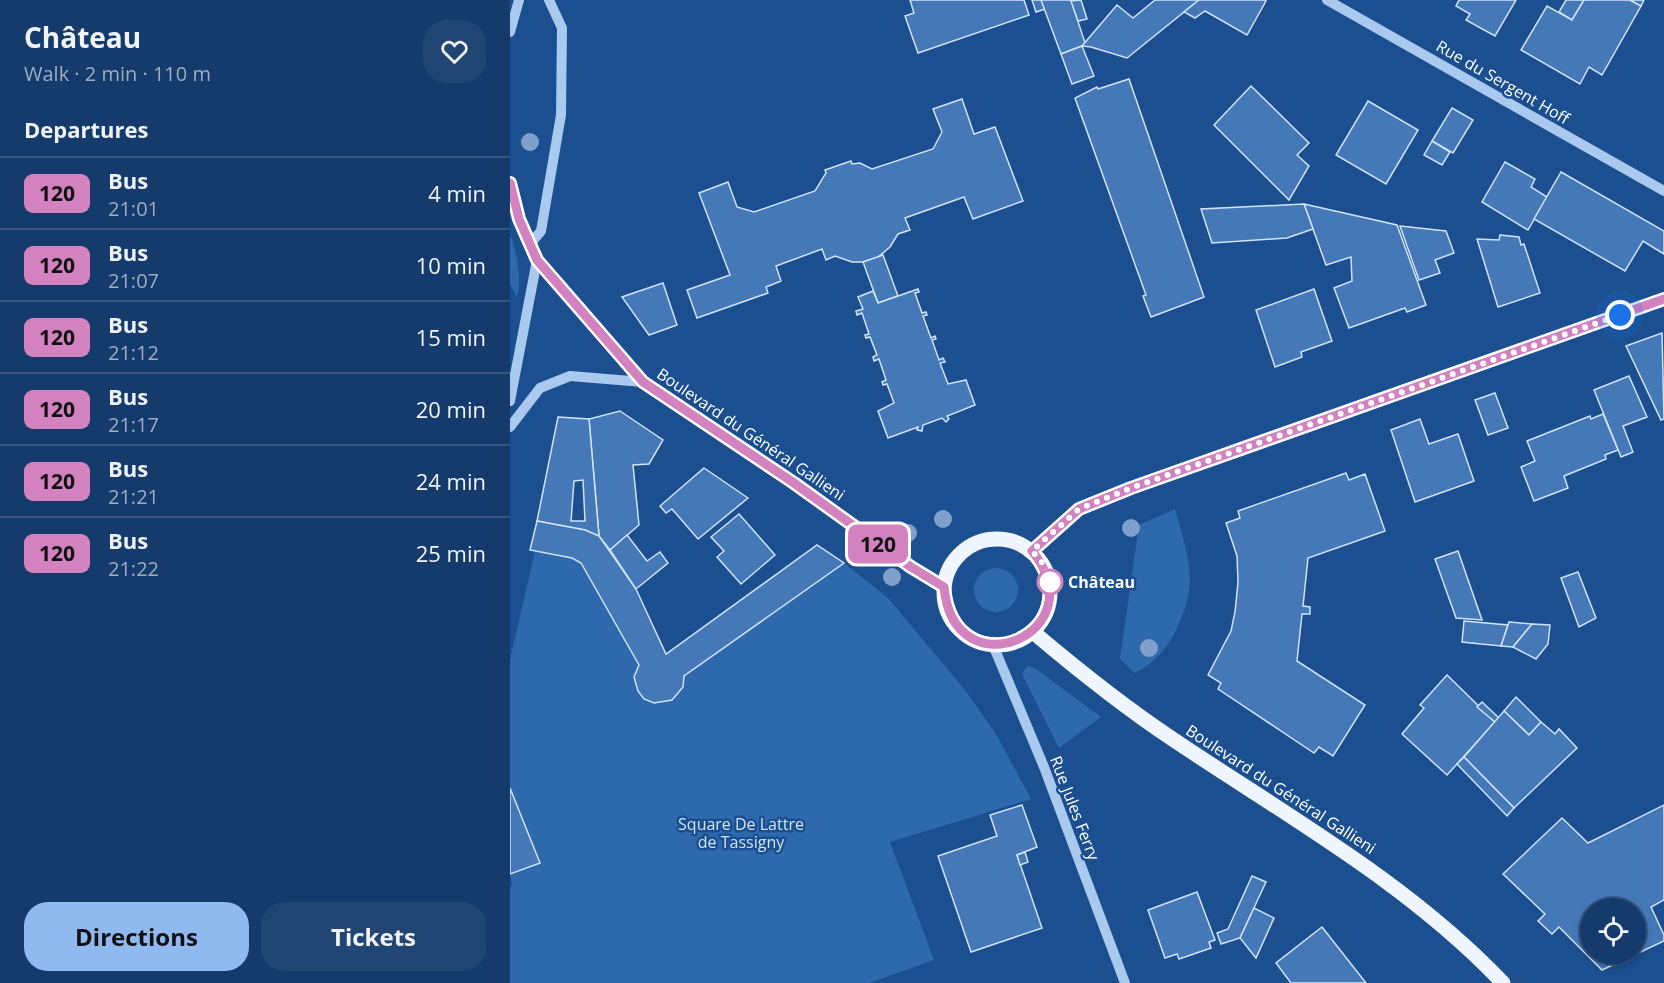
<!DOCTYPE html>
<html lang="en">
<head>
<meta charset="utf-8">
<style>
	:root { --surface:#143b6b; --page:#214673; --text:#f1f3f6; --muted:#9dadc1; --line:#33557e; --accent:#90b9f0 }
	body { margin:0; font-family:"Open Sans",sans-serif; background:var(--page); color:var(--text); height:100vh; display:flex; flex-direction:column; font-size:22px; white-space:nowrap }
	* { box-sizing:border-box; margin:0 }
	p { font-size:20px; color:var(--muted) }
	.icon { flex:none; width:33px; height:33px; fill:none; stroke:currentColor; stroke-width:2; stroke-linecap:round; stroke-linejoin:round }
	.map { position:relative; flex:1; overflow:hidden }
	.sheet { display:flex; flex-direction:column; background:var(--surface); width:510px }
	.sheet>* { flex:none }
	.badge { padding:0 12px; border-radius:9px; font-size:21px; line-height:39px }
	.buttons { position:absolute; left:1070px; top:898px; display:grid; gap:12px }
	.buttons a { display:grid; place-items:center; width:66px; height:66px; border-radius:50%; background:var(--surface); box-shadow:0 3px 9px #0003,0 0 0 2px var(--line); font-size:30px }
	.you { position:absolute; width:30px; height:30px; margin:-15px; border:4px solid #fff; border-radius:50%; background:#1a73e8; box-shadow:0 0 0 9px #1a73e833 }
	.map>.badge { position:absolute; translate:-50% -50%; box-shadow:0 0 0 3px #fff }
	h2 { padding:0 24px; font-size:22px; line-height:54px }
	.round { display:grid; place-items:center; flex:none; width:63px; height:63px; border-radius:24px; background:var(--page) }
	.summary { display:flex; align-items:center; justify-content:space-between; height:102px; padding:0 24px }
	h1 { font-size:28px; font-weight:700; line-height:45px }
	.action { display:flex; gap:12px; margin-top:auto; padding:12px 24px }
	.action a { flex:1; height:69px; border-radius:24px; background:var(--accent); color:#111; font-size:24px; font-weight:700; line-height:69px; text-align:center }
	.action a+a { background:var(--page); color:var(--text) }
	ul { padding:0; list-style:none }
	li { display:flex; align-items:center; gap:18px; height:72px; padding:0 24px; border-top:2px solid var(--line) }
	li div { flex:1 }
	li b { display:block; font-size:22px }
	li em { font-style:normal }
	li .badge { min-width:66px; font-weight:700; text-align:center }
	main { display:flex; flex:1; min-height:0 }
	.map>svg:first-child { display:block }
	.green { fill:#2e69ad }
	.building { fill:#4478b7; stroke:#cfe3fa; stroke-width:1.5; fill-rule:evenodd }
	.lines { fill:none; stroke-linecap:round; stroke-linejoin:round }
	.minor { stroke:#a9c9ee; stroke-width:10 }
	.major { stroke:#f0f6ff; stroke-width:15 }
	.tree { fill:#7ea0ca }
	.line-casing { stroke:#fff; stroke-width:14 }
	.line { stroke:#d282be; stroke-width:9 }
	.walk { stroke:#fff; stroke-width:6; stroke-dasharray:0 10.8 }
	.stop-dot { fill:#fff; stroke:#d282be; stroke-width:3 }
	.labels { text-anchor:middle; stroke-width:5; stroke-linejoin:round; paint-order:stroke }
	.street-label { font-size:16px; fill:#fff; stroke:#1b4f8f }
	.stop-label { font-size:16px; font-weight:bold; fill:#fff; stroke:#1b4f8f; text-anchor:start }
	.park-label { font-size:16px; fill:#cfe3fa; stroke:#1b4f8f }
</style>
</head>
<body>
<main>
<section class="sheet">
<div class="summary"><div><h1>Château</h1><p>Walk · 2 min · 110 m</p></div><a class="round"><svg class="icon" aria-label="heart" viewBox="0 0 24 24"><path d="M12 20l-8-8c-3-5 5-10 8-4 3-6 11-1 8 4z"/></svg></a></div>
<h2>Departures</h2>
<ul>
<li><span class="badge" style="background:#d282be;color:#111">120</span><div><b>Bus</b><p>21:01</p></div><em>4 min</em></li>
<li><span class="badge" style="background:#d282be;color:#111">120</span><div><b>Bus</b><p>21:07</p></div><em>10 min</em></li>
<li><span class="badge" style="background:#d282be;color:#111">120</span><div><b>Bus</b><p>21:12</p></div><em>15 min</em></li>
<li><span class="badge" style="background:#d282be;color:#111">120</span><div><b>Bus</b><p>21:17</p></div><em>20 min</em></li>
<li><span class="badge" style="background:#d282be;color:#111">120</span><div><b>Bus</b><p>21:21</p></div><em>24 min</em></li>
<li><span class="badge" style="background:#d282be;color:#111">120</span><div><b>Bus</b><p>21:22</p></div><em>25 min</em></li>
</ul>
<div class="action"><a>Directions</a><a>Tickets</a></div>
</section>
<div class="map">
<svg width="1154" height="983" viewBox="0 0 1154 983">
	<rect width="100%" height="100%" fill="#1b4f8f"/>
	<g class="green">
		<path d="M0,238H2C7,257 12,278 7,297L0,284Z"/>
		<path d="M665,509C678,556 690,583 666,630C657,649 644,663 625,673L610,659L629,525Z"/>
		<path d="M25,551L62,558L71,563L129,665C118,689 136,710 162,700L173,687L174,676L334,563L378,598L455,690L486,734L521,799L380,842L424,960L359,983H0V889L2,884L0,873V660Z"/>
		<circle cx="486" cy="590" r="22"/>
		<polygon points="518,666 526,669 591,717 549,748 513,676 513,672"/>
	</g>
	<g class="building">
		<polygon points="400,0 514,0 519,15 408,53 395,16 404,13"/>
		<polygon points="522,0 531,0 535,9 526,12"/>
		<polygon points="531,0 561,0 575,43 572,46 551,54"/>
		<polygon points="571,0 577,19 568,21 561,1"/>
		<polygon points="645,0 689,0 617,58 581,47 572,46 607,5 623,18"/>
		<polygon points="689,0 755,0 756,1 737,35 695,11 685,18 674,12"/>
		<polygon points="949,0 1006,0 985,36 956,20 960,14 946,6"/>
		<polygon points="1056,0 1074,0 1062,20 1049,12"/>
		<polygon points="1074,0 1120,0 1131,6 1092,75 1079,67 1070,84 1011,50 1037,6 1062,20"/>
		<polygon points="1120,0 1134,0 1131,6"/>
		<polygon points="572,46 584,76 562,84 551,54"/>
		<polygon points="619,79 694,297 641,317 633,296 636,295 565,98 587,87 588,89"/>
		<polygon points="741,86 799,143 787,155 799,166 779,200 704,125"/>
		<polygon points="452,99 464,134 485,127 513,201 463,219 454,197 395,218 400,230 388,234 380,247 367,258 353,262 342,262 325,256 316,260 312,249 266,266 271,281 256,287 258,293 187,318 177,290 220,275 189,193 218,182 227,207 244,212 305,191 316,173 315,170 341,161 342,164 350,163 362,169 423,149 432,132 423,109"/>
		<polygon points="858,101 908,130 876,184 826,155"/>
		<polygon points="942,108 963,120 943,153 922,141"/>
		<polygon points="922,141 940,152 932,165 914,155"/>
		<polygon points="995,162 1025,179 1021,187 1037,197 1018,230 972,202"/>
		<polygon points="1051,172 1154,231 1154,254 1133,241 1115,271 1024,219"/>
		<polygon points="794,204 887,225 916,305 897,312 895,308 839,328 824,288 842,281 841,257 816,265"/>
		<polygon points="794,204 803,229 777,238 702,243 691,209"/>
		<polygon points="890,226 936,231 944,253 925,260 930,273 909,280"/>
		<polygon points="990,235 1009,237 1011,245 1014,244 1030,293 988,307 967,239 989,240"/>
		<polygon points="373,255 388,296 368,303 353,262"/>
		<polygon points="153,283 167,325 139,335 112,297"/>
		<polygon points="408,289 409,292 405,293 412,313 416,312 417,315 413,316 421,338 425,336 426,339 422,340 429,360 433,358 435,362 430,363 438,384 456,380 465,405 437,416 439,419 436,422 432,418 413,425 412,431 407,430 408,427 378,438 368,411 384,403 377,384 373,385 372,382 376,380 369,359 364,361 363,357 367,355 360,337 356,338 355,335 359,334 352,313 347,315 346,311 353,309 348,297 363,291 368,303"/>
		<polygon points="804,289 822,341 791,352 792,357 765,367 746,310"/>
		<polygon points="1152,333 1154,419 1151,420 1116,346"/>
		<polygon points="1119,376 1137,417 1113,426 1123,452 1111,457 1084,390"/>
		<polygon points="985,393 998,428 978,435 965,400"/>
		<polygon points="110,411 153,440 139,464 123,465 129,525 100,550 89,536 79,419"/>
		<polygon points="1093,414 1108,450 1095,455 1096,459 1054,476 1058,488 1024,501 1011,467 1025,461 1017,441 1080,416 1081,419"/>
		<path d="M48,417L79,419L89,536L75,530L27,521ZM73,480L75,521H61L64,481Z"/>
		<polygon points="910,419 919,444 948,434 964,481 905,502 881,430"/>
		<polygon points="194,468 238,498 188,539 162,509 156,513 150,506"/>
		<polygon points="836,473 839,480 855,474 875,531 798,558 793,606 800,607 800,614 792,614 787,661 855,705 823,756 809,747 804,753 708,689 711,683 698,675 721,631 725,612 728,582 727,556 716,523 730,518 728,511"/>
		<polygon points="229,514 265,555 231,584 207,557 214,551 201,537"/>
		<polygon points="27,521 75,530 89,536 126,589 156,654 307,545 334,563 174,676 173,687 162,700 144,703 134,699 128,691 124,677 129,665 71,563 62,558 20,550"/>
		<polygon points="117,535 137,561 150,552 158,563 126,589 100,550"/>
		<polygon points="948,551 972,620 946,618 925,559"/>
		<polygon points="1068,572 1086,618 1069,627 1051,578"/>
		<polygon points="954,621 998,625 991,646 952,642"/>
		<polygon points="999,622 1022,624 1003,647 991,646"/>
		<polygon points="1022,624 1040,625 1038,644 1026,659 1003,647"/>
		<polygon points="937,675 985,722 937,775 892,734 914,708 910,705"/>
		<polygon points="1006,697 1031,722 1019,735 994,711"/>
		<polygon points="972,702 989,718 985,722 967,707"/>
		<polygon points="994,711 1019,735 1031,722 1045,734 1049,729 1067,748 1004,808 954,757"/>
		<polygon points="954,757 1004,808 997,816 947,764"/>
		<polygon points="0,788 30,863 0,874"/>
		<polygon points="512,805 527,847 507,855 532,928 461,952 428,856 487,836 480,815"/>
		<path d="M1154,805V900L1141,907L1154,935V941L1092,970L1049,927L1042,934L1028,921L1035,914L993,874L1052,818L1078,843ZM1080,909H1125V954H1080Z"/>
		<polygon points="515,852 518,862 510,865 507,855"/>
		<polygon points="742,876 756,882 730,938 711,944 707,933 718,929"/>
		<polygon points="687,892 705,940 699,942 701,948 669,959 667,954 655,958 638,910"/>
		<polygon points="744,908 764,918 746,958 730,938"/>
		<polygon points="812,927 856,983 781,983 766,963"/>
	</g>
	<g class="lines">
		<g class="minor">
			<polyline points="817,0 1154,191"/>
			<polyline points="0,32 9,0"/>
			<polyline points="0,183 9,219 27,260 0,401"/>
			<polyline points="21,243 31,231 51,115 52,28 39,0"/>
			<polyline points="27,260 133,382 284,483 401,567 434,587"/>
			<polyline points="0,427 30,388 60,376 133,382"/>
			<polyline points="522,551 569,509 621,488 1154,299"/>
			<polyline points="483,645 534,767 615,983"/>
		</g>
		<g class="major">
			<circle cx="487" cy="592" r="53"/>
			<path d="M523,632C568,670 614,707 664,740C777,816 898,883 993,983"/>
		</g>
	</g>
	<g class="tree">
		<circle cx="20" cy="142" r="9"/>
		<circle cx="433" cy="519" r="9"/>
		<circle cx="621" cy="528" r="9"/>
		<circle cx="398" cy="533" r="9"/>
		<circle cx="382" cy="577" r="9"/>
		<circle cx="639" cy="648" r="9"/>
	</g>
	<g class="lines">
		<defs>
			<path id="line" d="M0,183L9,219L27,260L133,382L284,483L401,567L434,587C444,694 589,633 522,551L569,509L621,488L1154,299"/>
		</defs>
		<use href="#line" class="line-casing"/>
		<use href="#line" class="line"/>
		<polyline class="walk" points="540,582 534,565 522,551 569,509 621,488 1110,315"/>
	</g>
	<circle class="stop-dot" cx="540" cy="582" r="12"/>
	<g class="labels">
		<g class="street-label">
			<text transform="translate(993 82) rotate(30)" y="6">Rue du Sergent Hoff</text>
			<text transform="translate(241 434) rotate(34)" y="6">Boulevard du Général Gallieni</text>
			<text transform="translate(771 789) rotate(33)" y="6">Boulevard du Général Gallieni</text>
			<text transform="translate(565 808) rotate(69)" y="6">Rue Jules Ferry</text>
		</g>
		<g class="stop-label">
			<text x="558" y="588">Château</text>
		</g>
		<g class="park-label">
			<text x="231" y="830">Square De Lattre<tspan x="231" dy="18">de Tassigny</tspan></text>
		</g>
	</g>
</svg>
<div class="buttons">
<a><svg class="icon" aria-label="locate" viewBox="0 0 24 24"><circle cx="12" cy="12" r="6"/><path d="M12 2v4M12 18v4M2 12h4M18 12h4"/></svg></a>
</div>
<div class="you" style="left:1110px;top:315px"></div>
<b class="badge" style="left:368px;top:544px;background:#d282be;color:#111">120</b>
</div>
</main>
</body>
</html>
